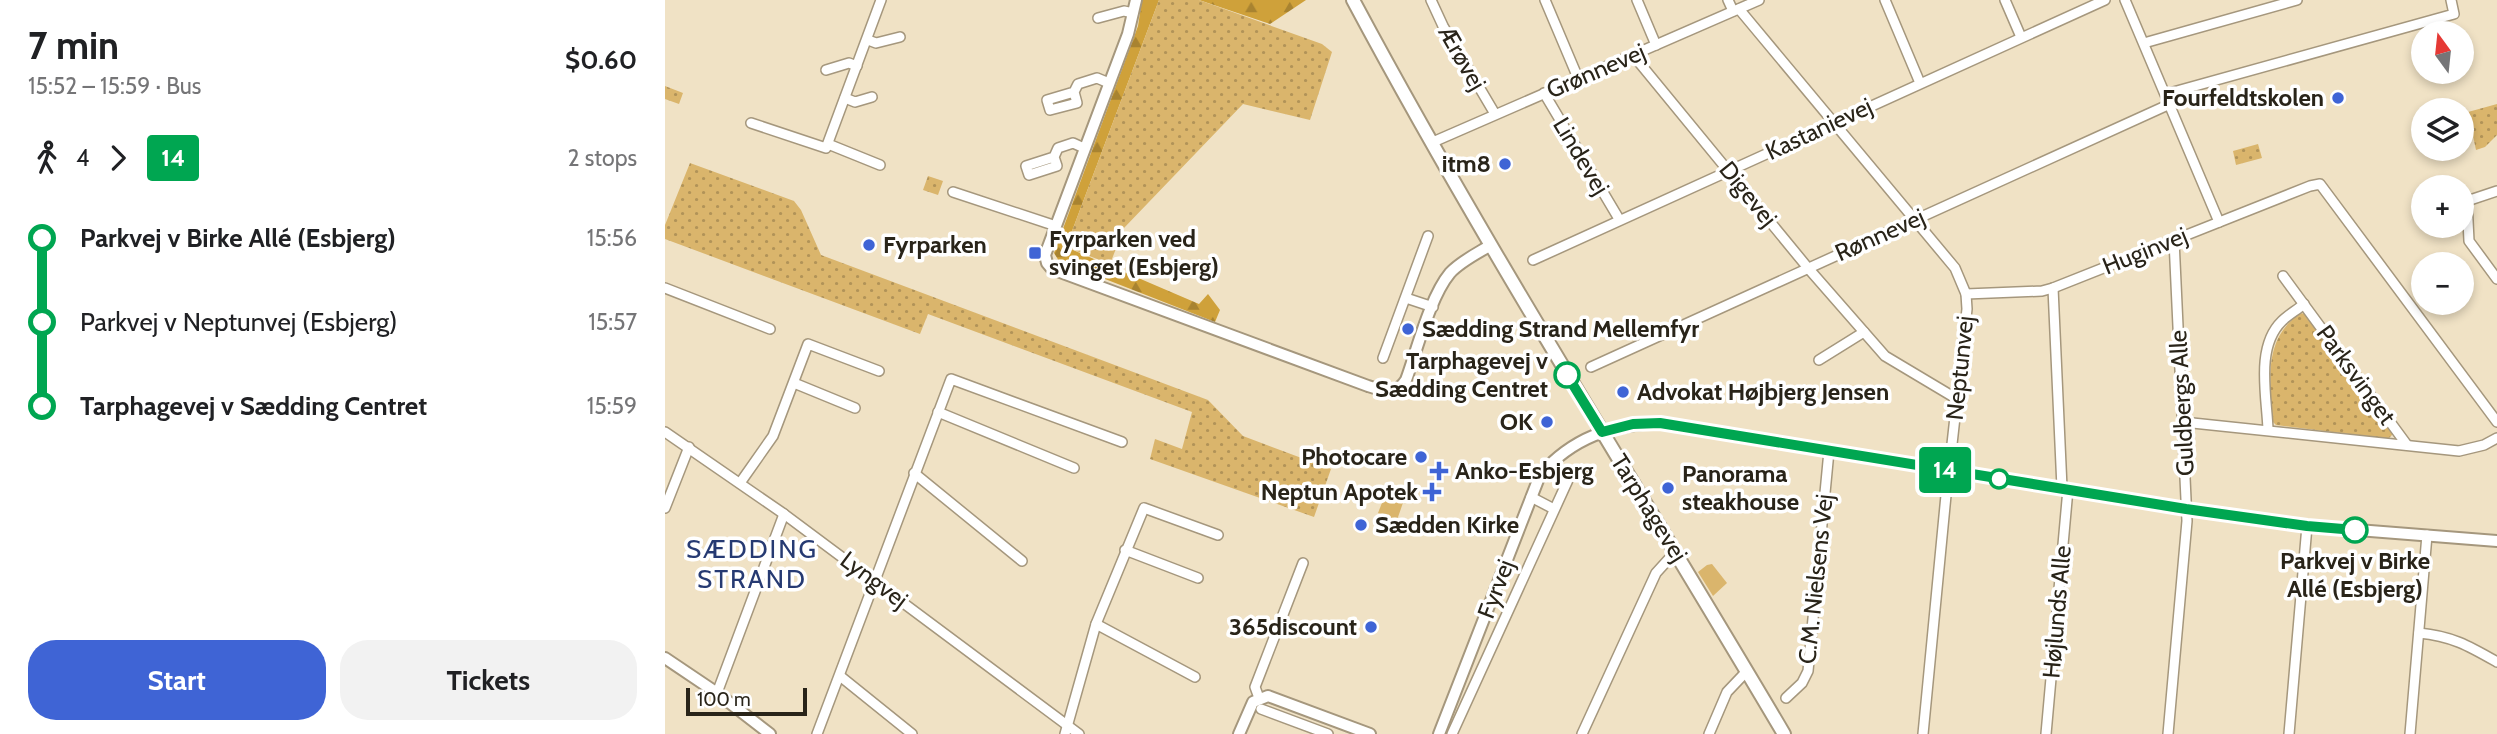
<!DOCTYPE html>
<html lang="en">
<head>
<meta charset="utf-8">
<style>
	:root { --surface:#fff; --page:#f2f2f2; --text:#202124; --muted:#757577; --accent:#3f64d5 }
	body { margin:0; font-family:Cabin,sans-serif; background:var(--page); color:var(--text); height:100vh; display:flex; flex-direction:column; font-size:26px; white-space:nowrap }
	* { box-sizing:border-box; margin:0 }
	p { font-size:23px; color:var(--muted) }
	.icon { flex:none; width:38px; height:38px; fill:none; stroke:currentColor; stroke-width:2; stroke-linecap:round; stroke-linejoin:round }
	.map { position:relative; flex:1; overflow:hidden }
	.panel { display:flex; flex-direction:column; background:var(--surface); width:665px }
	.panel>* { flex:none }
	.badge { padding:0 14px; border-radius:5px; font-size:24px; line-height:46px }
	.needle { width:46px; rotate:345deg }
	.fabs { position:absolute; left:1746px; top:21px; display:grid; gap:14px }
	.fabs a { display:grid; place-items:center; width:63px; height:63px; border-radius:50%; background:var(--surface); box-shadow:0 4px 10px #0003; font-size:35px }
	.scale { position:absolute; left:21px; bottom:18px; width:121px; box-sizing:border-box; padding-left:7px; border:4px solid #292419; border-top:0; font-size:19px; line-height:24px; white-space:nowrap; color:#292419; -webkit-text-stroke:5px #fff; paint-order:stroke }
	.map>.badge { position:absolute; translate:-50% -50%; box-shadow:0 0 0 4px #fff }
	.legs { display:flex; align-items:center; gap:10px; height:77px; padding:0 28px; font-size:23px }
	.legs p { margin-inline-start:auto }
	.headline { display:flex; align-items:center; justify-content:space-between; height:119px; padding:0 28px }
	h1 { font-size:38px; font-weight:700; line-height:52px }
	.button { display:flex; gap:14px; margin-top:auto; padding:14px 28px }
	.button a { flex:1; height:80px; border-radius:28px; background:var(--accent); color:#fff; font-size:28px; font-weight:700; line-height:80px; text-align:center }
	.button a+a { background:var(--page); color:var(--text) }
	ul { padding:0 28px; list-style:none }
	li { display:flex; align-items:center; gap:24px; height:84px; font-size:26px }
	li i { display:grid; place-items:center; width:10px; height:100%; margin:0 9px; background:currentColor }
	li i::after { content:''; width:18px; height:18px; margin:-9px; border:5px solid; border-radius:50%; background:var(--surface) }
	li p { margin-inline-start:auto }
	li:first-child i { background:linear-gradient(#0000 50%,currentColor 0) }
	li:last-child i { background:linear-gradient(currentColor 50%,#0000 0) }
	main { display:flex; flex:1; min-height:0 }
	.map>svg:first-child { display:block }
	.green { fill:#dab56c }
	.forest { fill:url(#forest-firs) }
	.park { fill:url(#park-dots) }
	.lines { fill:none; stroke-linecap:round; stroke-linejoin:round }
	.minor-casing { stroke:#a5977d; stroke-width:12 }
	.tertiary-casing { stroke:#a5977d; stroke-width:14 }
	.secondary-casing { stroke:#a5977d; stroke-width:16 }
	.minor { stroke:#fff; stroke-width:9 }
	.tertiary { stroke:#fff; stroke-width:10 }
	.secondary { stroke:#fff; stroke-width:12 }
	.line-1-casing { stroke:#fff; stroke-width:16 }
	.line-1 { stroke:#00a651; stroke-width:10 }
	.poi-dot { fill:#3f64d5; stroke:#fff; stroke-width:2.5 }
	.stop-1-dot { fill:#fff; stroke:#00a651; stroke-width:3.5 }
	.labels { text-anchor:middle; stroke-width:7; stroke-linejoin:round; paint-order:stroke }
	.street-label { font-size:24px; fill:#292419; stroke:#fff }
	.poi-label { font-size:24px; font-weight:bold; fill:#292419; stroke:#fff; text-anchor:start }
	.stop-label { font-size:24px; font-weight:bold; fill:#292419; stroke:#fff; text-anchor:end }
	.neighbourhood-label { font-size:26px; letter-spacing:2px; fill:#263a72; stroke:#fff }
</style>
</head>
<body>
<main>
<section class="panel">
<div class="headline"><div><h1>7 min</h1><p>15:52 – 15:59 · Bus</p></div><b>$0.60</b></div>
<div class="legs"><svg class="icon" aria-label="walk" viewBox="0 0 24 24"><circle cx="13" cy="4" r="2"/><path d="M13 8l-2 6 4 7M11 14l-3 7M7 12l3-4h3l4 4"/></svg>4<svg class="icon" aria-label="forward" viewBox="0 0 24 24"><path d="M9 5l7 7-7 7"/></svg><b class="badge" style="background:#00a651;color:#fff">14</b><p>2 stops</p></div>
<ul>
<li><i style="color:#00a651"></i><b>Parkvej v Birke Allé (Esbjerg)</b><p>15:56</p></li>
<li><i style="color:#00a651"></i><span>Parkvej v Neptunvej (Esbjerg)</span><p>15:57</p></li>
<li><i style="color:#00a651"></i><b>Tarphagevej v Sædding Centret</b><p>15:59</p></li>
</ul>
<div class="button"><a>Start</a><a>Tickets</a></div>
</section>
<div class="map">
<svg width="1832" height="734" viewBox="0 0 1832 734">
	<defs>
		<pattern id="forest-firs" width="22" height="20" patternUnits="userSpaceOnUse" patternTransform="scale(1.75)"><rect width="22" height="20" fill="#cfa13a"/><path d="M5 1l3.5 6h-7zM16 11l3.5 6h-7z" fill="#a88330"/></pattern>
		<pattern id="park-dots" width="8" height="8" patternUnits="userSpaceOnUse" patternTransform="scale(1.75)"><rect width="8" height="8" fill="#dab56c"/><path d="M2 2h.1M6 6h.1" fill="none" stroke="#b19358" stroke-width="1.8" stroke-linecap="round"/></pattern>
	</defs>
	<rect width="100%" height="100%" fill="#f0e2c5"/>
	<g class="green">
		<polygon points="722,490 740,497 732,520 713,513"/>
		<polygon points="1047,564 1062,583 1048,596 1033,572 1042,565"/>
	</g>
	<g class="forest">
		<polygon points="477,0 494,0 401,247 534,304 543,294 555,310 550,322 394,261 389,253 473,26"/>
		<polygon points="534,0 641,0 605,24"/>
	</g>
	<g class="park">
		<polygon points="494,0 534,0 657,44 667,52 645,120 578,104 459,228 445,264 401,247"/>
		<polygon points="0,86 18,93 14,104 0,99"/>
		<polygon points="1832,104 1832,135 1820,147 1811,150 1803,112"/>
		<polygon points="1593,144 1597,158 1571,165 1568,151"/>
		<polygon points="25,163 129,201 136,210 156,255 543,400 578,436 666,469 649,517 485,459 490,439 517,449 527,412 263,314 255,334 0,239 0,225"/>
		<polygon points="263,176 278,181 273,195 258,190"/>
		<path d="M1635,313L1641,314L1727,430V435L1723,439L1611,425L1607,421C1606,379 1597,341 1635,313Z"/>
	</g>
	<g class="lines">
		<defs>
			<g id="minor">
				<polyline points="766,0 778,26 830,114"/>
				<polyline points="880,0 913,78"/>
				<polyline points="972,0 991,45"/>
				<polyline points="1063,0 1068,11"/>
				<polyline points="1220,0 1255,83"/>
				<polyline points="1340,0 1356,37"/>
				<polyline points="1460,0 1554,222"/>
				<polyline points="1074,9 1290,268 1301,294 1302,309 1284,471"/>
				<polyline points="433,18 459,11 468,13"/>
				<polyline points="203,40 211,43 235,37"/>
				<polyline points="1479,43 1632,0"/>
				<polyline points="968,55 1143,268 1220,356 1292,399"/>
				<polyline points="161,70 184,63 192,66"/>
				<polyline points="409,92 412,103 385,110 382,100 409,92 413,84 432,78 444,83"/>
				<polyline points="879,93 954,219"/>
				<polyline points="1501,94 1789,14 1786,0"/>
				<polyline points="180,98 190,102 207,97"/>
				<polyline points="86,123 161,148 216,0"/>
				<polyline points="768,142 1094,0"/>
				<polyline points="163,144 215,165"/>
				<polyline points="389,157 392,166 364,175 361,166 389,157 393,148 408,143 419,148"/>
				<polyline points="1832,191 1802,201 1804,241 1832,279"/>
				<polyline points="288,192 391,226"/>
				<polyline points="868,260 1440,0"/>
				<polyline points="1618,276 1742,445"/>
				<polyline points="0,288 105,329"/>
				<polyline points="1388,288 1397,488"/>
				<polyline points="1301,294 1377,291 1388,288 1645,186 1655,184 1832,422"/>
				<polyline points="741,298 768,307"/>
				<polyline points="718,358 763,236"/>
				<polyline points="1154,360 1199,332"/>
				<polyline points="926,367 1505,104"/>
				<polyline points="129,383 190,408"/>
				<polyline points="273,412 409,468"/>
				<polyline points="1518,422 1794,451 1819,445 1832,438"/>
				<path d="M1603,430C1602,397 1590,347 1617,321C1623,315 1632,310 1639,304"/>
				<polyline points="0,432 119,514 414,734"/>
				<polyline points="249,473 357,561"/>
				<polyline points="75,483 108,436 143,344 214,371"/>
				<polyline points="866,497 889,509"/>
				<polyline points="0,508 24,447"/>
				<polyline points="460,550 533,578"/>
				<polyline points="431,624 530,677"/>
				<path d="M1754,633C1787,636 1804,646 1832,662"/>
				<polyline points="175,676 247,734"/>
				<polyline points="52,693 119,514"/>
				<polyline points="594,698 590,687 638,563"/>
				<polyline points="1121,698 1137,683 1143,671 1164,451"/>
				<polyline points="596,709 663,734"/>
				<polyline points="152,734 286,379 457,442"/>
				<polyline points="400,734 431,624 479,508 553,535"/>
				<polyline points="787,734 903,480"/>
				<polyline points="917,734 991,573 1011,551"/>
				<polyline points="1044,734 1062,692 1082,671"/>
				<polyline points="1258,734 1282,485"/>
				<polyline points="1381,734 1403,489"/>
				<polyline points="1503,734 1522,521 1509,240"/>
				<polyline points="1624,734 1642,526"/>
				<polyline points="1745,734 1762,535"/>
			</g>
			<g id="tertiary">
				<path d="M471,0L463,34L380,255L382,263L387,269L703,386C718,391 731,396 741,380C752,350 765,297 785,273C796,261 813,253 826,245"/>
				<polyline points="0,658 52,693 105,734"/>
				<polyline points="574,734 588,702 603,696 705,734"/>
				<path d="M774,734L875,475C907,438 947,424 995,423L1521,509L1642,526L1832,541"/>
			</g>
			<path id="secondary" d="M688,0C822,251 975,490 1119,734"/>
		</defs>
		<use href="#minor" class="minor-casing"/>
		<use href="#tertiary" class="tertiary-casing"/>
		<use href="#secondary" class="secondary-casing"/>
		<use href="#minor" class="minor"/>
		<use href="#tertiary" class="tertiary"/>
		<use href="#secondary" class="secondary"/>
	</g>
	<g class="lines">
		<defs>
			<polyline id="line-1" points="902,375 937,432 968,424 995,423 1521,509 1642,526 1690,530"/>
		</defs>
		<use href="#line-1" class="line-1-casing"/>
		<use href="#line-1" class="line-1"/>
	</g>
	<g class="poi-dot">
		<circle cx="1673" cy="98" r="7"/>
		<circle cx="840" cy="164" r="7"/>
		<circle cx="204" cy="245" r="7"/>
		<rect x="363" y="246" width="14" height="14" rx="3.5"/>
		<circle cx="743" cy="329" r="7"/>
		<circle cx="958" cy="392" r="7"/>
		<circle cx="882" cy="422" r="7"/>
		<circle cx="756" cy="457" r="7"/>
		<path d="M770.5 460.5h7v7h7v7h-7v7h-7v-7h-7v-7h7z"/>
		<circle cx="1003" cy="488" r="7"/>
		<path d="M763.5 481.5h7v7h7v7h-7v7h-7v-7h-7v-7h7z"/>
		<circle cx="696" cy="525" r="7"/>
		<circle cx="706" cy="627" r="7"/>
	</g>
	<g class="stop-1-dot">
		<circle cx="902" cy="375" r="12"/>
		<circle cx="1334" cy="479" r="9"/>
		<circle cx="1690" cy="530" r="12"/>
	</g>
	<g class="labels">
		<g class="street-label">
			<text transform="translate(797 58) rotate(60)" y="8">Ærøvej</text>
			<text transform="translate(931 71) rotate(-23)" y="8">Grønnevej</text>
			<text transform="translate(1154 129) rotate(-25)" y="8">Kastanievej</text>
			<text transform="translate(916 156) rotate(59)" y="8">Lindevej</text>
			<text transform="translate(1083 194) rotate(51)" y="8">Digevej</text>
			<text transform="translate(1215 235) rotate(-24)" y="8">Rønnevej</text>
			<text transform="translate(1480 251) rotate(-22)" y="8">Huginvej</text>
			<text transform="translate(1295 368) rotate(-84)" y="8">Neptunvej</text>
			<text transform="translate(1691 375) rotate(54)" y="8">Parksvinget</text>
			<text transform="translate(1517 403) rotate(-93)" y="8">Guldbergs Alle</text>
			<text transform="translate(984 508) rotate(58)" y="8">Tarphagevej</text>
			<text transform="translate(1151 579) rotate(-84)" y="8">C.M. Nielsens Vej</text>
			<text transform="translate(209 580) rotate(37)" y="8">Lyngvej</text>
			<text transform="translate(831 589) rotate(-69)" y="8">Fyrvej</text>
			<text transform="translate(1392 612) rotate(-85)" y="8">Højlunds Alle</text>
		</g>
		<g class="poi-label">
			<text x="1659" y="106" text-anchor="end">Fourfeldtskolen</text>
			<text x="826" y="172" text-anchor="end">itm8</text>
			<text x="384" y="247">Fyrparken ved<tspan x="384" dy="28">svinget (Esbjerg)</tspan></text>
			<text x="218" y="253">Fyrparken</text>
			<text x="757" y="337">Sædding Strand Mellemfyr</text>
			<text x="972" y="400">Advokat Højbjerg Jensen</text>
			<text x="868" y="430" text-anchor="end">OK</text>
			<text x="742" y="465" text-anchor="end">Photocare</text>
			<text x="790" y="479">Anko-Esbjerg</text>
			<text x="1017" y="482">Panorama<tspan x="1017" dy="28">steakhouse</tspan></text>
			<text x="753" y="500" text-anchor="end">Neptun Apotek</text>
			<text x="710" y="533">Sædden Kirke</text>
			<text x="692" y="635" text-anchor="end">365discount</text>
		</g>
		<g class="stop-label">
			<text x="883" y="369">Tarphagevej v<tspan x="883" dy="28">Sædding Centret</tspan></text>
			<text x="1690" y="569" text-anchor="middle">Parkvej v Birke<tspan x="1690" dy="28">Allé (Esbjerg)</tspan></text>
		</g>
		<g class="neighbourhood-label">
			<text x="87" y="558">SÆDDING<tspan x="87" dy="30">STRAND</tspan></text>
		</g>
	</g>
</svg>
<div class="fabs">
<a><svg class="needle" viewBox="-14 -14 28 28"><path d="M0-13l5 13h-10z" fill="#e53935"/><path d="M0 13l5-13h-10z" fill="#757577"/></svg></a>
<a><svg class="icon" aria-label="layers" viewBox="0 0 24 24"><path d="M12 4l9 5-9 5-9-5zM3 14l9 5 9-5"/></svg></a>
<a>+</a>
<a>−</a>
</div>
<div class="scale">100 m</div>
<b class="badge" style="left:1280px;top:470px;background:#00a651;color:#fff">14</b>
</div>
</main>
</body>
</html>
